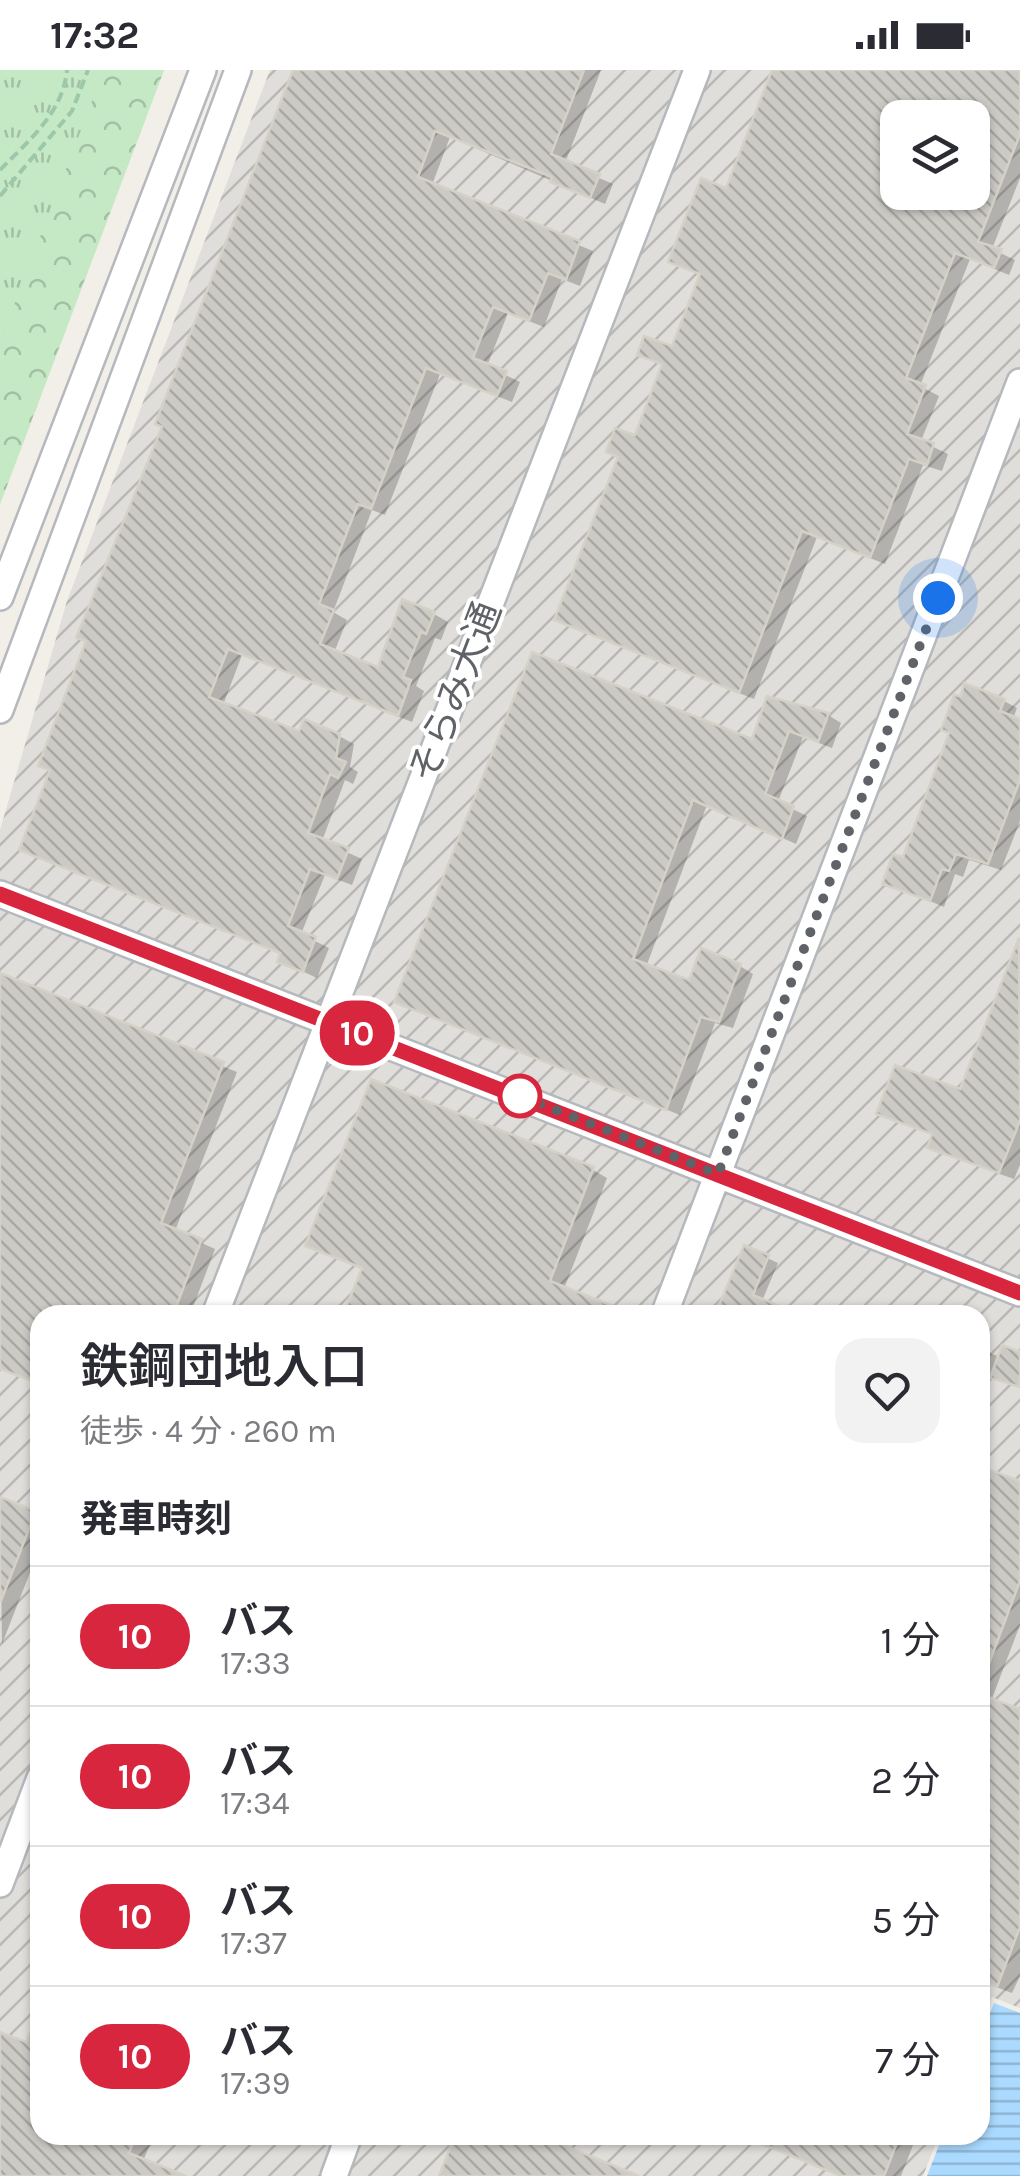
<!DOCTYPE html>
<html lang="ja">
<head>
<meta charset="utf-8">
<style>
	:root { --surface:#fff; --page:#f2f2f3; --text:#2b2b33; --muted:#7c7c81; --line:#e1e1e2 }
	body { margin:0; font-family:Karla,"Noto Sans JP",sans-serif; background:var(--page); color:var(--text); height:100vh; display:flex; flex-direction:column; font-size:38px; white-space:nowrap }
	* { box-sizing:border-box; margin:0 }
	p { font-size:32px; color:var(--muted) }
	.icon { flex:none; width:55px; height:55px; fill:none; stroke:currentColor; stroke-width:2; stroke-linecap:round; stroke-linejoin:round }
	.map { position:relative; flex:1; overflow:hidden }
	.side { position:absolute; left:30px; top:1235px; width:960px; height:840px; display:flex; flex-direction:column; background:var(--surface); border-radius:30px; box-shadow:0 2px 8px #0004 }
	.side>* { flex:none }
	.badge { padding:0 20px; border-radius:32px; font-size:35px; line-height:65px }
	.tools { position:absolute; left:880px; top:30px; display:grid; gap:20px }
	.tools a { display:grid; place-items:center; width:110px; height:110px; border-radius:20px; background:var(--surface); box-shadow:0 2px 8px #0004; font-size:50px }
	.you { position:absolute; width:50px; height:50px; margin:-25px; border:8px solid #fff; border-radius:50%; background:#1a73e8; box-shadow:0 0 0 15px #1a73e833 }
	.map>.badge { position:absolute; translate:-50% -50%; box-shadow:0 0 0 5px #fff }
	h2 { padding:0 50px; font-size:38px; line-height:90px }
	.round { display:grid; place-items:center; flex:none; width:105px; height:105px; border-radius:30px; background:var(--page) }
	.overview { display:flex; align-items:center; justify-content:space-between; height:170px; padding:0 50px }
	h1 { font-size:48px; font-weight:600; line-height:75px }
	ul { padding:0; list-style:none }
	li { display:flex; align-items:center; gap:30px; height:140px; padding:0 50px; border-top:2px solid var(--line) }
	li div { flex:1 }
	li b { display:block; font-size:38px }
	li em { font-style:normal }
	li .badge { min-width:110px; font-weight:700; text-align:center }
	.status { display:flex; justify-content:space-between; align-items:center; height:70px; padding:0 50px; background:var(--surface); direction:ltr }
	.status svg { height:28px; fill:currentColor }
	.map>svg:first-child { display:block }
	.industrial { fill:url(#industrial-furrows); fill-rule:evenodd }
	.grass { fill:url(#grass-tufts) }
	.forest { fill:url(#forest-crowns) }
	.water { fill:url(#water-rules) }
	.shadow { fill:#0003; fill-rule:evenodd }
	.building { fill:url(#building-back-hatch); stroke:#d6d1c6; stroke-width:2.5; fill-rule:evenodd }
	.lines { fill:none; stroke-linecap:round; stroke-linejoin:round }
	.minor-casing { stroke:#b5b8bc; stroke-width:30 }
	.path { stroke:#9cc7a9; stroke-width:4; stroke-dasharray:10 5; stroke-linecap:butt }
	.minor { stroke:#fff; stroke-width:25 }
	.line-casing { stroke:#fff; stroke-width:22 }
	.line { stroke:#d7263d; stroke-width:15 }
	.walk { stroke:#5f6368; stroke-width:10; stroke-dasharray:0 18 }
	.stop-dot { fill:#fff; stroke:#d7263d; stroke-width:5 }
	.labels { text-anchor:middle; stroke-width:8; stroke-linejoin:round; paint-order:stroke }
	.street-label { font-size:38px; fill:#5f6368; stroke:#fff }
</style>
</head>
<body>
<div class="status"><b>17:32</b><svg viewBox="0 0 49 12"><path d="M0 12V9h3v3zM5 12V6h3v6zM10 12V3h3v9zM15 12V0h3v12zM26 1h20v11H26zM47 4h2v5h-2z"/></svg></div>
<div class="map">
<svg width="1020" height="2106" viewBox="0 0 1020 2106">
	<defs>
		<pattern id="industrial-furrows" width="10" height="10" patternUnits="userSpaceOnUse" patternTransform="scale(2.5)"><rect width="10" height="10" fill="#e0deda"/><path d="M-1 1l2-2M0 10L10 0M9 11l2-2" fill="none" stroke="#b9b8b5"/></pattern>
		<pattern id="grass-tufts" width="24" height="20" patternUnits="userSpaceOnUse" patternTransform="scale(2.5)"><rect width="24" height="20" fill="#c5e8c5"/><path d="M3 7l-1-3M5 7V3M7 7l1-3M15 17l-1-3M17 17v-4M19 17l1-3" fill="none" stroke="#a3c0a4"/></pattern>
		<pattern id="forest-crowns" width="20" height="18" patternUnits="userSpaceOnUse" patternTransform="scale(2.5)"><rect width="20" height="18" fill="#c5e8c5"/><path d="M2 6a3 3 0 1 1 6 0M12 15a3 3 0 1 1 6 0" fill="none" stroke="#a3c0a4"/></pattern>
		<pattern id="water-rules" width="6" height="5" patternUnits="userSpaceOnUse" patternTransform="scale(2.5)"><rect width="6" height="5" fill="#aadaff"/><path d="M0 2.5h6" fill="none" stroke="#8eb4d2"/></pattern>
		<pattern id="building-back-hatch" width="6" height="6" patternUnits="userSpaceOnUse" patternTransform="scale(2.5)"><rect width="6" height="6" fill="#cccac5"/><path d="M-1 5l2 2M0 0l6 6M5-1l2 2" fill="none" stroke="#a9a8a4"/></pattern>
	</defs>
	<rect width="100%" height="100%" fill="#f1efe8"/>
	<path class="industrial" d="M270,0H1020V1938L992,1927L980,1959V1245H40V2065H939L923,2106H0V760L67,531ZM898,48H972V122H898Z"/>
	<polygon class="grass" points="0,0 164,0 0,434"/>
	<polygon class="forest" points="104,0 164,0 0,434 0,272"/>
	<polygon class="water" points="994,1933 1020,1943 1020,2106 927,2106 943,2065 980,2065 980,1969"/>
	<g class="shadow">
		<polygon points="296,0 601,0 565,93 613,114 605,134 450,67 432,115 593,181 580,216 562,209 544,257 508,243 487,296 520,312 512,332 440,304 385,445 372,440 333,542 347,550 334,583 379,600 434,544 448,552 441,570 435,568 416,616 424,621 412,652 242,585 223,635 300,664 339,666 354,674 350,697 358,702 353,714 345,710 322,771 362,789 352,815 325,805 301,864 329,878 317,908 280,891 283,885 22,779 53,701 165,357"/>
		<path d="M775,0H1020V108L992,179L1015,190L1009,205L970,189L920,316L939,326L921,371L948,384L942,401L923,395L885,494L817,467L754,629L572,557L664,296L640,284L673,279L702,205L686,199L727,121ZM898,48H972V122H898Z"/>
		<polygon points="1004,631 1017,638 1013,649 1020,652 1020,751 1001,800 969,790 963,807 955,804 944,837 885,812 904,790"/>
		<polygon points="828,645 841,653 832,678 803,667 778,732 807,746 796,774 707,735 646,897 690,914 740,896 753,904 733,958 715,953 680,1045 411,939 753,672"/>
		<polygon points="1020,872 1020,1095 1014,1109 945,1085 930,1076 934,1065 879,1043 961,1022"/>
		<polygon points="0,906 237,1002 175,1161 215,1179 190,1245 40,1245 40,1315 0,1299"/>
		<polygon points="593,1100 607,1108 564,1219 627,1245 346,1245 364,1199 308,1175"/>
		<polygon points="745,1178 778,1193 762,1231 778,1245 719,1245"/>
		<polygon points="980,1279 1000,1287 1020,1285 1020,1318 980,1304"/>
		<polygon points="980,1399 1020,1414 1020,1555 991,1631 1018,1641 1020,1636 1020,1906 1012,1923 980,1911"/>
		<polygon points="0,1430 40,1446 40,1477 2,1574"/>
		<polygon points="40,1892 40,1918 32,1914"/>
		<polygon points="40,1961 40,2065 154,2065 143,2091 182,2106 0,2106 0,1964 28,1975"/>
		<polygon points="737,2065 917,2065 901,2106 840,2106"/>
	</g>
	<g class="building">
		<polygon points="293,0 584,0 551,84 600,104 590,128 550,112 552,107 435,61 418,107 580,171 566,210 548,203 529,251 493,237 473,288 507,301 497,326 426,298 371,439 358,434 319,534 334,540 320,574 378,597 402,529 435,542 426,564 421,562 403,607 411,610 398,646 228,579 209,627 299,661 304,649 340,664 336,688 346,692 338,708 330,704 308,763 349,778 337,809 310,799 288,856 316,867 303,902 277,892 280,883 19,780 50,700 38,696 86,571 76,568 162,357 155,354"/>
		<path d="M772,0H1020V64L978,172L1002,179L994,198L955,183L906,308L926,315L907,364L934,373L927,395L909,389L870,488L802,461L739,623L554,550L618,387L606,382L615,358L635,365L662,294L637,285L644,266L672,276L700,204L668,192L701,108L726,118ZM898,48H972V122H898Z"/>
		<polygon points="532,582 752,669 767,626 829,643 818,672 789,661 765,724 794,736 782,769 693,730 633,889 689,910 701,878 741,894 719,952 701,947 666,1040 394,932"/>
		<polygon points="964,613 1005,629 1000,641 1020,649 1020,710 988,794 956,784 949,801 942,799 930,831 882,814 893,784 903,787 949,663 941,660 954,625 961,626"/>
		<polygon points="1019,868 1020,1051 999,1103 927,1078 932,1064 876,1044 895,995 960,1019"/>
		<polygon points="0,903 224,992 161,1153 202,1169 173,1245 40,1245 40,1314 0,1299"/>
		<polygon points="371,1009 594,1097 550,1211 636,1245 343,1245 362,1198 305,1176"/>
		<polygon points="744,1175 769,1185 753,1225 801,1245 715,1245"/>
		<polygon points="1002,1275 1020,1282 1020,1317 990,1308"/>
		<polygon points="980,1396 1020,1411 1020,1511 982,1612"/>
		<polygon points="0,1427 36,1441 1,1531 0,1531"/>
		<polygon points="980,1624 1020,1639 1020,1857 997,1917 980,1910"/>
		<polygon points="40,1940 40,2065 136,2065 129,2083 186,2106 0,2106 0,1962 26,1972"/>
		<polygon points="455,2065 539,2065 639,2106 439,2106"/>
		<polygon points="740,2065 900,2065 884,2106 841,2106"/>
	</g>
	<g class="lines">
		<defs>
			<g id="minor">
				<polyline points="0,527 203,0"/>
				<polyline points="0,640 238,0"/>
				<polyline points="0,824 1020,1223"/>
				<polyline points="215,1245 697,0"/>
				<polyline points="664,1245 1020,312"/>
				<polyline points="0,1814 40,1708"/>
				<polyline points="334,2106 349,2065"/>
			</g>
		</defs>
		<use href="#minor" class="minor-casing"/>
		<g class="path">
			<path d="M0,100C28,71 63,43 67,0"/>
			<polyline points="0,126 72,41 88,0"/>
		</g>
		<use href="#minor" class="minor"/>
	</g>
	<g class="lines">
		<defs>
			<polyline id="line" points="0,824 1020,1223"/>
		</defs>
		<use href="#line" class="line-casing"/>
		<use href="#line" class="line"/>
		<polyline class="walk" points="520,1026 505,1020 718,1104 938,528"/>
	</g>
	<circle class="stop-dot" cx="520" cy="1026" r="20"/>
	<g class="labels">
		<g class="street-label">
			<text transform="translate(455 622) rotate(-69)" y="13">そらみ大通</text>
		</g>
	</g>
</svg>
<div class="tools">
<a><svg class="icon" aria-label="layers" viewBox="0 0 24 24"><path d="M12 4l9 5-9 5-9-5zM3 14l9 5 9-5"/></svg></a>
</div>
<div class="you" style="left:938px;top:528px"></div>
<b class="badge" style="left:357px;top:963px;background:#d7263d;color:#fff">10</b>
<section class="side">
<div class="overview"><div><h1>鉄鋼団地入口</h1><p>徒歩 · 4 分 · 260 m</p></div><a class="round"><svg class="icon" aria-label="heart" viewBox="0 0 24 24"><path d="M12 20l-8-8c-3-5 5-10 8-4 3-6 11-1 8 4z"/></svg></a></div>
<h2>発車時刻</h2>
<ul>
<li><span class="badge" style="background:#d7263d;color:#fff">10</span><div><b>バス</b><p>17:33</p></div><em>1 分</em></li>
<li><span class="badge" style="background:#d7263d;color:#fff">10</span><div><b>バス</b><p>17:34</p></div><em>2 分</em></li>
<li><span class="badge" style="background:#d7263d;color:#fff">10</span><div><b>バス</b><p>17:37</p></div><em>5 分</em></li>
<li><span class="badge" style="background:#d7263d;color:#fff">10</span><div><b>バス</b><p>17:39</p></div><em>7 分</em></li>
</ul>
</section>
</div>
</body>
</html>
